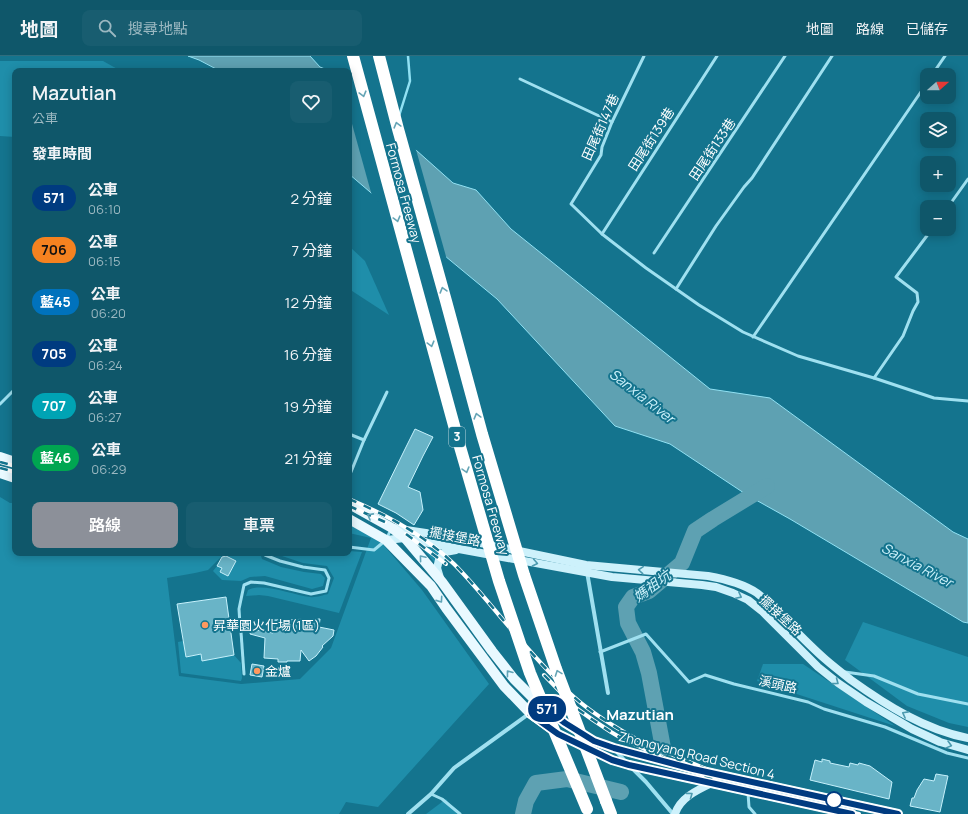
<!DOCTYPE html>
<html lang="zh-TW">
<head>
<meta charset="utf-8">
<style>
	:root { --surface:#0f576a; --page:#185d70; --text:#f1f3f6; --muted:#9bb8c1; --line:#2f6d7e; --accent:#8c9099 }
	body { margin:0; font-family:Manrope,"Noto Sans TC",sans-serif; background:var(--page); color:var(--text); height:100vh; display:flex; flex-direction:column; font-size:15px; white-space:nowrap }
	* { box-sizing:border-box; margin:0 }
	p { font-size:13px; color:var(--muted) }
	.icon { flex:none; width:22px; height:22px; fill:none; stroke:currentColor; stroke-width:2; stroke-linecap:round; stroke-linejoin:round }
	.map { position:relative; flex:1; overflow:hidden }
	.details { position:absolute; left:12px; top:12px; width:340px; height:488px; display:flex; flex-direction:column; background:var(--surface); border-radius:8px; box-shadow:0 2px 10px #0003 }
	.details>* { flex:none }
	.badge { padding:0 8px; border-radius:13px; font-size:14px; line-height:26px }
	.needle { width:26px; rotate:69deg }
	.buttons { position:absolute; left:920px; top:12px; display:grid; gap:8px }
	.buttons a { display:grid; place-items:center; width:36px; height:36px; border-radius:8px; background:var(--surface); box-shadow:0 2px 10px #0003; font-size:20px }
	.map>.badge { position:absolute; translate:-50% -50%; box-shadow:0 0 0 2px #fff }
	h2 { padding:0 20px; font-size:15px; line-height:36px }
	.round { display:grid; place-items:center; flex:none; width:42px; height:42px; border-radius:8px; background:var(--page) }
	.head { display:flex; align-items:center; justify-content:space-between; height:68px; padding:0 20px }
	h1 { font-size:19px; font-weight:600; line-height:30px }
	.cta { display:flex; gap:8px; margin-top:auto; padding:8px 20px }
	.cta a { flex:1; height:46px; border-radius:8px; background:var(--accent); color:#fff; font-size:16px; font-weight:600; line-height:46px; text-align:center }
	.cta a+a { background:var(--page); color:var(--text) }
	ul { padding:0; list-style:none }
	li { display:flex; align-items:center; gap:12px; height:52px; padding:0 20px }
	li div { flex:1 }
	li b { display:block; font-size:15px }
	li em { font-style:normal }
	li .badge { min-width:44px; font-weight:700; text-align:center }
	header { display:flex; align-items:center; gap:24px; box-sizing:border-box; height:56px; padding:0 20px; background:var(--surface); border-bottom:1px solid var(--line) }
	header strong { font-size:19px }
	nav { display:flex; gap:22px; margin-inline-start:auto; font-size:14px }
	.search { width:280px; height:36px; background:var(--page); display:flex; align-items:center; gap:10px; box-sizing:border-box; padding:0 14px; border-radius:8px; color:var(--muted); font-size:15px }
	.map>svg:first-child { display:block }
	.green { fill:#1f8eaa }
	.water { fill:#5ea1b2; stroke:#91e1f3 }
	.pier { fill:#14748e }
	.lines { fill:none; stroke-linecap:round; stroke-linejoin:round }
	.stream { stroke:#91e1f3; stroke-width:2.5 }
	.river { stroke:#5ea1b2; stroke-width:16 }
	.building { fill:#69b4c7; stroke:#c6f1fc }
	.lane { stroke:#9fe0f0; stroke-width:3 }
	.street { stroke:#9fe0f0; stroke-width:4 }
	.secondary { stroke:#cdf1fb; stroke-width:8 }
	.primary { stroke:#e9f9ff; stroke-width:10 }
	.highway { stroke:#fff; stroke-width:12 }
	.rail-casing { stroke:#fff; stroke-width:4 }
	.rail { stroke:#14748e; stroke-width:2.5; stroke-dasharray:8; stroke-linecap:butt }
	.highway-bridge { stroke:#fff; stroke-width:12 }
	.oneway { stroke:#66a5b6 }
	.oneway2 { stroke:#5fa3b6 }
	.oneway3 { stroke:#4c9aaf }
	.line-casing { stroke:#fff; stroke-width:9 }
	.line { stroke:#003b80; stroke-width:6 }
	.poi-dot { fill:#ff995f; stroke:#14748e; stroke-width:1.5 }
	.stop-dot { fill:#fff; stroke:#003b80; stroke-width:2 }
	.labels { text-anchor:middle; stroke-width:4; stroke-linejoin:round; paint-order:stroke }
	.shield { fill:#14748e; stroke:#b8d5dd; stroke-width:1 }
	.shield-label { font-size:12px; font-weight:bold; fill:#fff }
	.street-label { font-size:13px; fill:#fff; stroke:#14748e }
	.poi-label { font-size:13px; fill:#fff; stroke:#14748e; text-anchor:start }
	.water-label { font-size:14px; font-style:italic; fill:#cdf2fb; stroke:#14748e }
	.quarter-label { font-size:15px; font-weight:bold; fill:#fff; stroke:#14748e }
</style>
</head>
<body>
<header>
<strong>地圖</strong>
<div class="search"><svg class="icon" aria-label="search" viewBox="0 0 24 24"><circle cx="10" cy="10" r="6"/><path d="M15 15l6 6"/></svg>搜尋地點</div>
<nav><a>地圖</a><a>路線</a><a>已儲存</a></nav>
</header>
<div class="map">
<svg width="968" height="758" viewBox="0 0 968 758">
	<rect width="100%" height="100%" fill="#14748e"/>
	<g class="green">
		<polygon points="0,5 103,5 121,15 15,15 15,81 0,80"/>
		<polygon points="349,190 365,205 389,259 349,233"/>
		<polygon points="0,441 10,447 15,447 15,497 225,497 208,514 195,517 167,522 179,620 241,628 300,623 331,592 371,482 349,477 349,467 381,486 422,534 489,628 378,751 346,746 339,758 0,758"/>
		<polygon points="420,489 440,495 434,507 434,506"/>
		<path d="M349,495L362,496L339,557L268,540L259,539L246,540L248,534C262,526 293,539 310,541C315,542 323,539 328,538L334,522L327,510L303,507L273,497H349Z"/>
		<polygon points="229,497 260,497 262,503 281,511 304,516 321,518 325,522 323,530 312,533 265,520 250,521 241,525 222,524 213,515 217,510 222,512 220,517 228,519 236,505 226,500"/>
		<polygon points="863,566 968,601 968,671 949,667 907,650 845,604"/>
		<polygon points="183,585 186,601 201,598 202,605 234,599 241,607 242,622 241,625 181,617 178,586"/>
		<polygon points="763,608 803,608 895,670 757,625"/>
		<polygon points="446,743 457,758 426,758"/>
	</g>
	<g class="water">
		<polygon points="188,0 310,0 320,11 330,15 220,15 199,4"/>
		<polygon points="349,39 398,78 453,127 476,134 511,173 710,333 770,342 953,476 968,483 968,567 963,566 790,463 747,439 670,388 615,370 497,243 445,200 349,118"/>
	</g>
	<polygon class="pier" points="349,37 400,76 415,90 447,204 372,140 349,57"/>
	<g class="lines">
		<polyline class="stream" points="399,60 410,25 408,0"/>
		<g class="river">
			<polyline points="663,692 649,617 643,596 628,567 626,551 633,541 649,535 682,507 695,475 713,463 767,430"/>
			<polyline points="523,758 526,745 536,727 567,723 621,736"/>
		</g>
	</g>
	<g class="building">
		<polygon points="415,373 433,381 423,400 408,431 420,436 423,454 414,469 396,457 378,448 406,391"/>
		<polygon points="226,500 236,505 228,520 220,516 222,512 217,510 222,501"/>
		<polygon points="226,541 234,599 202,605 201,598 186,601 177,548"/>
		<polygon points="320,563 319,571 334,574 333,580 322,590 323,591 316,600 309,605 301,594 300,605 287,605 287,606 278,606 278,603 264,602 265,582 250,578 251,573 273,577 274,564"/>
		<polygon points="252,608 264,610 262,621 250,619"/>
		<polygon points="822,703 830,705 830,707 849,711 850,707 858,709 859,707 870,710 892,726 889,743 810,724 815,704 822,706"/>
		<polygon points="936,718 948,720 940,756 910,750 912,742 914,742 917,734 924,723 934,725"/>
	</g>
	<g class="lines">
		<g class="lane">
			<polyline points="644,0 612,66 602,91 601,99 571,148 602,178 646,212 699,249 743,276 798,300 874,322 934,342 968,345"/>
			<polyline points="932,19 945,0"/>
			<polyline points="520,23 612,66"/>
			<polyline points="948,151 968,123"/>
			<polyline points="602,178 717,0"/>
			<polyline points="654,197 785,0"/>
			<polyline points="676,233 716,170 744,131 752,122 832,0"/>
			<polyline points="753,281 927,27"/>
			<polyline points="874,322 903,280 913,255 918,246 917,237 896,221 932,173"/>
			<polyline points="0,348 15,333"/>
			<polyline points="349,378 364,384"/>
			<polyline points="351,416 364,384 387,336"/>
			<polyline points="349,491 374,494 386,484 391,473"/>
			<polyline points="240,569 239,553 244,529 251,526 264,527 311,538 326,535 329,522 325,514 303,511 280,505 265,499 265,497"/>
			<polyline points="241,576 244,618"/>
			<polyline points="600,596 646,578 689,626 705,619 734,628 808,646 824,653 885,671 947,697 968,702"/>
			<polyline points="845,616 874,620 918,638 968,648"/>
			<polyline points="748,737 749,751 755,758"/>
			<polyline points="431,738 442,743 460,758"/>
		</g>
		<g class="street">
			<polyline points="587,516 608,637"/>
			<polyline points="647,694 661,700"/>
			<polyline points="616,695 626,706"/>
			<polyline points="632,712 646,726 673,758"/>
			<polyline points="408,758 431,738 454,712 530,657 536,646"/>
		</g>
		<g class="secondary">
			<path d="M393,472L452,481L586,509L708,520C725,523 742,527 757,537C765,543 772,551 779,558C794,573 809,589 825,603C833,610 842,617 851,624C886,649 925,674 968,682"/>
			<polyline points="386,484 405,482 459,493 612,521 702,529 716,531 733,537 748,544 762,555 818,611 838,627 866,646 912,673 940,686 968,694"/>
			<polyline points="440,522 437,512 439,504 445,496 456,494"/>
			<path d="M675,758C680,742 697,734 712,727"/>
		</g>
		<g class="primary">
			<polyline points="0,401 15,406"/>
			<polyline points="0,417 15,422"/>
			<polyline points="349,448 392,472 405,482 442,526 492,595 514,623 536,645 565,667 594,685 614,692 693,713 898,758"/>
			<polyline points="349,463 386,484 431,530 446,552 504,630 530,657 558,678 612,704 629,709 852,758"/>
		</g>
		<polyline class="highway" points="606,745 611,758"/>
		<defs>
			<g id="rail">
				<polyline points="0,406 15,410"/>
				<polyline points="0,412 15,416"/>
				<path d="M349,443C387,459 424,479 454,508C472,526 488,546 504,565C521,585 538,605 557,624C562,630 568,636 574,641C593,658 618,673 640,685L725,721L890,758"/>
				<polyline points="349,450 385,466"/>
				<polyline points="406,478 446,508"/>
				<polyline points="544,619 576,652 593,664 611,676 621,682 668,704 724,728 859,758"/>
			</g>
		</defs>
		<use href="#rail" class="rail-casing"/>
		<use href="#rail" class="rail"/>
		<g class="highway-bridge">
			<polyline points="353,0 458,384 499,525 530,617 587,753"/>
			<polyline points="379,0 398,73 446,245 482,378 524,519 556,613 606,745"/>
		</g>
	</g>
	<defs><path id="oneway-chevron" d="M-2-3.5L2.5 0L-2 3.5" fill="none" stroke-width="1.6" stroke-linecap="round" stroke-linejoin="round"/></defs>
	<g class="oneway">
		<use href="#oneway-chevron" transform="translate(363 38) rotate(75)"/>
		<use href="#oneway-chevron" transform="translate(397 69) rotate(-105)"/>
		<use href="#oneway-chevron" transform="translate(397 163) rotate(75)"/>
		<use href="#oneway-chevron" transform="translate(443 234) rotate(-106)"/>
		<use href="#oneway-chevron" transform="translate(431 288) rotate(75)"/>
		<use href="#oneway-chevron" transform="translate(477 360) rotate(-105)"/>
		<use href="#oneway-chevron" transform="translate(466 414) rotate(74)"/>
		<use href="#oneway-chevron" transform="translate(558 617) rotate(-110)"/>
	</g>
	<g class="oneway2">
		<use href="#oneway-chevron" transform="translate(370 460) rotate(-151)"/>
		<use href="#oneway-chevron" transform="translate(422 502) rotate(-130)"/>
		<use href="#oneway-chevron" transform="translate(440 544) rotate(55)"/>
		<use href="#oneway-chevron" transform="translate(509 617) rotate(-128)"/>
	</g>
	<g class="oneway3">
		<use href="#oneway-chevron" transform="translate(535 507) rotate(11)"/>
		<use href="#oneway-chevron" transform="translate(641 514) rotate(-175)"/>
		<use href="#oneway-chevron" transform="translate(739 540) rotate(27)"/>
		<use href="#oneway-chevron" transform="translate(836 626) rotate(37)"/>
		<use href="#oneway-chevron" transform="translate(905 658) rotate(-152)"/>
		<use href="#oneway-chevron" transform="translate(949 689) rotate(15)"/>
		<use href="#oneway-chevron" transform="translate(690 739) rotate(-36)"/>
	</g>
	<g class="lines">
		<defs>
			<polyline id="line" points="852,758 629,709 612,704 558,678 530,658 536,645 565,667 594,685 614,692 693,713 898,758"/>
		</defs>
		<use href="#line" class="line-casing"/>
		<use href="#line" class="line"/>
	</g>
	<g class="poi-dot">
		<circle cx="205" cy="569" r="4"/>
		<circle cx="257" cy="615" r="4"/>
	</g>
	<circle class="stop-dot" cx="834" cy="744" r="8"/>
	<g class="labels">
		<rect class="shield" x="449" y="371" width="16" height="20" rx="3"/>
		<g class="shield-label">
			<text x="457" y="385">3</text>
		</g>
		<g class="street-label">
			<text transform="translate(600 71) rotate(-66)" y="5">田尾街147巷</text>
			<text transform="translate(651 83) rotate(-57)" y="5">田尾街139巷</text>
			<text transform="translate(712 93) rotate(-56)" y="5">田尾街133巷</text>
			<text transform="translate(404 137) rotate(75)" y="5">Formosa Freeway</text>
			<text transform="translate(491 449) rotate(74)" y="5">Formosa Freeway</text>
			<text transform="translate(455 480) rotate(11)" y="5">擺接堡路</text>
			<text transform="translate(781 559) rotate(43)" y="5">擺接堡路</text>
			<text transform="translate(778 628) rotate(13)" y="5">溪頭路</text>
			<text transform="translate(697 699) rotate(14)" y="5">Zhongyang Road Section 4</text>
		</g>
		<g class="poi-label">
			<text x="213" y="574">昇華園火化場(1區)</text>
			<text x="265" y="620">金爐</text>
		</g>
		<g class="water-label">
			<text transform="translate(642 340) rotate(38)" y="5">Sanxia River</text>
			<text transform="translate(917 509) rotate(28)" y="5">Sanxia River</text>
			<text transform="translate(652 530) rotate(-36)" y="5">媽祖坑</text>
		</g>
		<g class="quarter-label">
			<text x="640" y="664">Mazutian</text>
		</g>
	</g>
</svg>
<div class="buttons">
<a><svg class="needle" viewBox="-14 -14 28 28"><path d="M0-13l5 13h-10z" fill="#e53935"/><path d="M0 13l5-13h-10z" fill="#9bb8c1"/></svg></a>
<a><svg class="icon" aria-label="layers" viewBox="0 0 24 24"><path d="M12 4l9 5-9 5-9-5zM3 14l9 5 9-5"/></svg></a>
<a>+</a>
<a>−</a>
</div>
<b class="badge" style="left:547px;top:653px;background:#003b80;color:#fff">571</b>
<section class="details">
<div class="head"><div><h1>Mazutian</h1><p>公車</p></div><a class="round"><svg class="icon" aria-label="heart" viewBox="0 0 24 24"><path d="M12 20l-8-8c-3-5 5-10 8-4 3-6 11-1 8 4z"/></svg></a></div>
<h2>發車時間</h2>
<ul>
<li><span class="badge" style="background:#003b80;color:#fff">571</span><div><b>公車</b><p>06:10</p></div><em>2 分鐘</em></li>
<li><span class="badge" style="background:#f58220;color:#111">706</span><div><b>公車</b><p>06:15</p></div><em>7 分鐘</em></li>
<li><span class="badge" style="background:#0072bc;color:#fff">藍45</span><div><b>公車</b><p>06:20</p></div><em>12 分鐘</em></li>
<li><span class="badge" style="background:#003b80;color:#fff">705</span><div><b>公車</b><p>06:24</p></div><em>16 分鐘</em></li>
<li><span class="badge" style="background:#00a3b4;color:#fff">707</span><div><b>公車</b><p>06:27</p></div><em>19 分鐘</em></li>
<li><span class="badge" style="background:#00a651;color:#fff">藍46</span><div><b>公車</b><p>06:29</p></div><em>21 分鐘</em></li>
</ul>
<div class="cta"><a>路線</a><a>車票</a></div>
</section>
</div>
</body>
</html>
